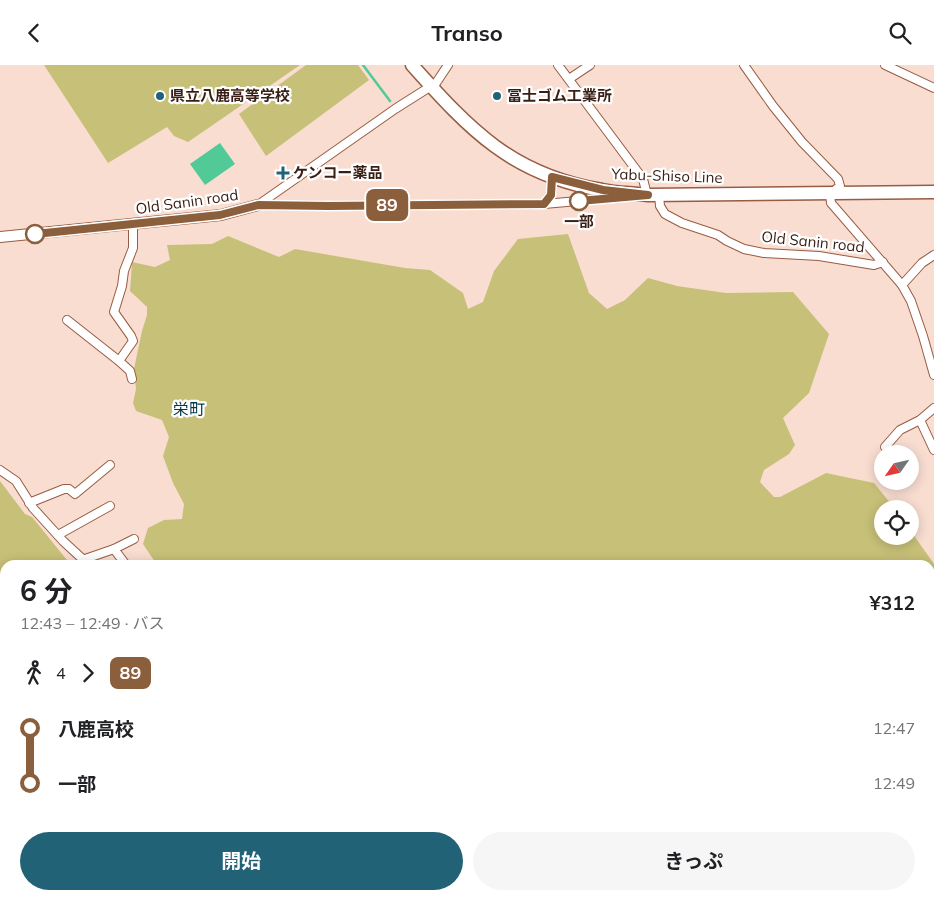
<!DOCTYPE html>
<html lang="ja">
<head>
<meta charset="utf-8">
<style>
	:root { --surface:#fff; --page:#f6f6f6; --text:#202124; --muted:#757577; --accent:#226277 }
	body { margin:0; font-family:Mulish,"Noto Sans JP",sans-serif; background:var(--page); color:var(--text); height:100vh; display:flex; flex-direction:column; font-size:19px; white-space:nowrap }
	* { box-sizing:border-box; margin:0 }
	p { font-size:16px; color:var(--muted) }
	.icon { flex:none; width:28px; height:28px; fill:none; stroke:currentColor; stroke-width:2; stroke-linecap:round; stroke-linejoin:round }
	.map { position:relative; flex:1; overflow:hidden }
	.details { position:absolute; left:0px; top:495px; width:935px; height:340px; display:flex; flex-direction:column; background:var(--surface); border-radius:15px 15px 0 0; box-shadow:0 2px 12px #0003 }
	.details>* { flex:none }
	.badge { padding:0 10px; border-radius:8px; font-size:18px; line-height:32px }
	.needle { width:32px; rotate:236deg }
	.tools { position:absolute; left:874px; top:380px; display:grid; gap:10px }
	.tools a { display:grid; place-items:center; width:45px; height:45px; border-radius:50%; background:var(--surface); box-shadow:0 2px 12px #0003; font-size:25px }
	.map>.badge { position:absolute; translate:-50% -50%; box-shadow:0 0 0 2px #fff }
	.legs { display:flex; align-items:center; gap:8px; height:55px; padding:0 20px; font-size:16px }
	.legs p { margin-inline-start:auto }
	.summary { display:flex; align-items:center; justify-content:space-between; height:85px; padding:0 20px }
	h1 { font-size:28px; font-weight:700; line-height:38px }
	.action { display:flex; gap:10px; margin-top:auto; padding:10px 20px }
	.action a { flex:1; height:58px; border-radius:30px; background:var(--accent); color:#fff; font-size:20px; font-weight:700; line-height:58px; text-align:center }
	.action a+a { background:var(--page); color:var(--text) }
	ul { padding:0 20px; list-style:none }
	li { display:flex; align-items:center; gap:18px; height:55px; font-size:19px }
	li i { display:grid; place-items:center; width:8px; height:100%; margin:0 6px; background:currentColor }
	li i::after { content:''; width:12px; height:12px; margin:-6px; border:4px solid; border-radius:50%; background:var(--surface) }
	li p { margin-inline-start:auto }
	li:first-child i { background:linear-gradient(#0000 50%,currentColor 0) }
	li:last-child i { background:linear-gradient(currentColor 50%,#0000 0) }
	header { display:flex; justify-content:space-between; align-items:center; height:65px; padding:0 20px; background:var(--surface); font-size:22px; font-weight:700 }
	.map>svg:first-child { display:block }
	.green { fill:#c7c078 }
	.water { fill:#52ca98 }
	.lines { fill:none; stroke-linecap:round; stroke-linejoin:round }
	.stream { stroke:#52ca98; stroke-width:2.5 }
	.minor-casing { stroke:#985c42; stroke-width:10 }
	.tertiary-casing { stroke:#985c42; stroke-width:12 }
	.primary-casing { stroke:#985c42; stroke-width:15 }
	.minor { stroke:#fff; stroke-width:8 }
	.tertiary { stroke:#fff; stroke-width:10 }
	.primary { stroke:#fff; stroke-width:12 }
	.line-1-casing { stroke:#fff; stroke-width:11 }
	.line-1 { stroke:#8b5e3c; stroke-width:8 }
	.poi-dot { fill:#226277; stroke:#fff; stroke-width:2 }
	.stop-1-dot { fill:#fff; stroke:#8b5e3c; stroke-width:2.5 }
	.labels { text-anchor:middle; stroke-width:4.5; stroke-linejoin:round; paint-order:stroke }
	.poi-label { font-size:15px; font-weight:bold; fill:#381e14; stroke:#fff; text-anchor:start }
	.street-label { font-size:15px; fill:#381e14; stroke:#fff }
	.stop-label { font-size:15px; font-weight:bold; fill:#381e14; stroke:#fff }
	.neighbourhood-label { font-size:16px; fill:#003949; stroke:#fff }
</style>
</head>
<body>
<header><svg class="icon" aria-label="back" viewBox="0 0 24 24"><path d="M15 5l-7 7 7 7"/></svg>Transo<svg class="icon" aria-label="search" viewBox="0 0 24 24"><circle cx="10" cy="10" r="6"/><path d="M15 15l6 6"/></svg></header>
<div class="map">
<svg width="934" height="835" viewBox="0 0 934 835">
	<rect width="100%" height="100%" fill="#f9ddd1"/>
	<g class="green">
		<polygon points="44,0 300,0 188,77 174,71 167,62 108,98"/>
		<polygon points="306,0 358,0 369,15 266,91 239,49"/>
		<polygon points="568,169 589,228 607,244 625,235 648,213 677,221 726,228 793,227 829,269 809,328 783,353 795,380 789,389 764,405 760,417 774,432 780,432 826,408 874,418 895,444 882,444 882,471 910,471 910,465 934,499 934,835 225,835 221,830 930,830 930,500 157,500 143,479 148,463 164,455 182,454 184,439 173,418 163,391 169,372 162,355 136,346 133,338 136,324 134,304 142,266 147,250 147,242 130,226 132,197 155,202 170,195 167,180 212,179 228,171 279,192 295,184 405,203 430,205 463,228 468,244 483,237 494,206 518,174"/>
		<polygon points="0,416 25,449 32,452 71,500 5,500 5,581 0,574"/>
	</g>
	<g class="water">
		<polygon points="220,78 235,99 205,120 190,99"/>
		<polygon points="0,654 5,657 5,679 0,676"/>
		<polygon points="181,830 209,830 212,835 189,835"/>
	</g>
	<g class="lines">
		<g class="stream">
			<polyline points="363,0 390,36"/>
			<polyline points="0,704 5,700"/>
		</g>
		<defs>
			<g id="minor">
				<polyline points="558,0 643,114 647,130"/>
				<polyline points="744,0 773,41 802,77 838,114 840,121 830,129 831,138 902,220 911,236 923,271 934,310"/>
				<polyline points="885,0 934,23"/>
				<polyline points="569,14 590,0"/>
				<polyline points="659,130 660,141 665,149 682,158 718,170 727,176 744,184 764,188 819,191 874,200 883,197"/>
				<polyline points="544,139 551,129 552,112"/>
				<polyline points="258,140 328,141 544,139 623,132"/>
				<polyline points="258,140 395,44 436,18 448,0"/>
				<polyline points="902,220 922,198 934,190"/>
				<polyline points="67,255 119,296 133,276 131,271 114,247 122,221 124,206 133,183 133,160"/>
				<polyline points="119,296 130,306 132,314"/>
				<polyline points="920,355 934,385"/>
				<polyline points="885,382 900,365 920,355 934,343"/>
				<polyline points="0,405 16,416 33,443 63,476 89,500"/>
				<polyline points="29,438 64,424 69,424 75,429 110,400"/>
				<polyline points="58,470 110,441"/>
				<polyline points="114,484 126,500"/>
				<polyline points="85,494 114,484 134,474"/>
			</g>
			<g id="tertiary">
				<polyline points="0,172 221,150 258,140"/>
				<polyline points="344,830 346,835"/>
				<polyline points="432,830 436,835"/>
			</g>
			<path id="primary" d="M412,0C470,65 512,110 602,125C617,128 633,128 648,130L934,127"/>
		</defs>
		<use href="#minor" class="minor-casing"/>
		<use href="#tertiary" class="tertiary-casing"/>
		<use href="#primary" class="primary-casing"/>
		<use href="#minor" class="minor"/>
		<use href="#tertiary" class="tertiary"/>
		<use href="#primary" class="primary"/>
	</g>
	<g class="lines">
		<defs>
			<polyline id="line-1" points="35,169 220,150 258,140 328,141 544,139 551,130 552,112 603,125 648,130 579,136"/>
		</defs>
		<use href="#line-1" class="line-1-casing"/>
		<use href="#line-1" class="line-1"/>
	</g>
	<g class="poi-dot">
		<circle cx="160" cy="31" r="5"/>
		<circle cx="497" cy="31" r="5"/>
		<path d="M280.5 100.5h5v5h5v5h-5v5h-5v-5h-5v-5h5z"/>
	</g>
	<g class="stop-1-dot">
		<circle cx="579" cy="136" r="9"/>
		<circle cx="35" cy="169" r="9"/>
	</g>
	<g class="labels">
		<g class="poi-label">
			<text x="170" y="36">県立八鹿高等学校</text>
			<text x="507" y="36">冨士ゴム工業所</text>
			<text x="293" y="113">ケンコー薬品</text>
		</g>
		<g class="street-label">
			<text transform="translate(667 111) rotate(2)" y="5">Yabu-Shiso Line</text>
			<text transform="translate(187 137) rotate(-8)" y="5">Old Sanin road</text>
			<text transform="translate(813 177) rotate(6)" y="5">Old Sanin road</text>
		</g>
		<g class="stop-label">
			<text x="579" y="162">一部</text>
		</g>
		<g class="neighbourhood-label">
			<text x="189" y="350">栄町</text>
		</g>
	</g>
</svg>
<div class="tools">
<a><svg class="needle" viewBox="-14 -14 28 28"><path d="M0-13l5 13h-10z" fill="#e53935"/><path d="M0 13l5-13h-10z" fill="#757577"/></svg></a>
<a><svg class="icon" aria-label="locate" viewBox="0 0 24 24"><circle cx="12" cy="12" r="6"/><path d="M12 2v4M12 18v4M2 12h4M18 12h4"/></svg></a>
</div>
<b class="badge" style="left:387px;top:140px;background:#8b5e3c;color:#fff">89</b>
<section class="details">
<div class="summary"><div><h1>6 分</h1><p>12:43 – 12:49 · バス</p></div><b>¥312</b></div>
<div class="legs"><svg class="icon" aria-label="walk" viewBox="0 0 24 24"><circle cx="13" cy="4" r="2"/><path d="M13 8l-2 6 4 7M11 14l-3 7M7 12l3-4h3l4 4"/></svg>4<svg class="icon" aria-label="forward" viewBox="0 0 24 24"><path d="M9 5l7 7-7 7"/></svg><b class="badge" style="background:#8b5e3c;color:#fff">89</b></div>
<ul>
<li><i style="color:#8b5e3c"></i><b>八鹿高校</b><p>12:47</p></li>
<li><i style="color:#8b5e3c"></i><b>一部</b><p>12:49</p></li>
</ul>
<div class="action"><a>開始</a><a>きっぷ</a></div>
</section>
</div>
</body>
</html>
